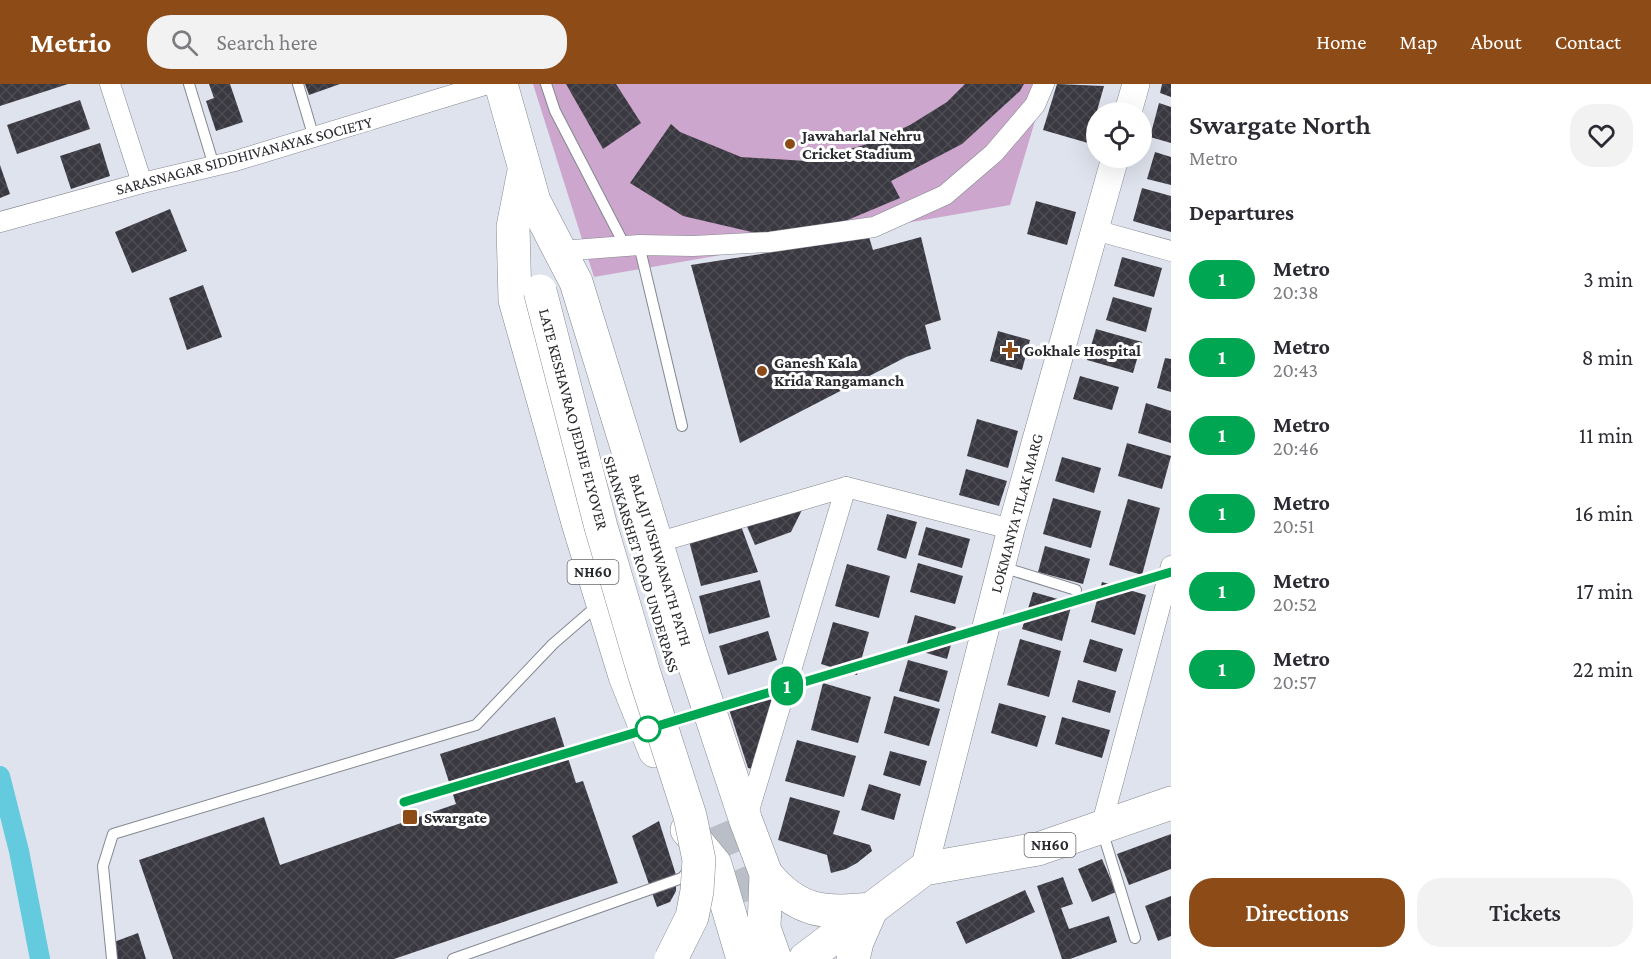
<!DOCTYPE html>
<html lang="en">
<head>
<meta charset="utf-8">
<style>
	:root { --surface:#fff; --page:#f2f2f3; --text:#2b2b33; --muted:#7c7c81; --accent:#8c4b17 }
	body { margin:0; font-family:"Crimson Pro",serif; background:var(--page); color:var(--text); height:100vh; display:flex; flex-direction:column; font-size:22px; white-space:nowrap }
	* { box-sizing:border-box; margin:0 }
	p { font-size:20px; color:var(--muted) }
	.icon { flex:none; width:33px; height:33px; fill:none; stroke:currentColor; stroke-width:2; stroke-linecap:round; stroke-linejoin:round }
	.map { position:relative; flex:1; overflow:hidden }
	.sheet { display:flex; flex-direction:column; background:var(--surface); width:480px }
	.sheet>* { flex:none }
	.badge { padding:0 12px; border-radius:20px; font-size:21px; line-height:39px }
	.buttons { position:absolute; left:1086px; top:18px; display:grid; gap:12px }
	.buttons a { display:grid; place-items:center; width:66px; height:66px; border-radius:50%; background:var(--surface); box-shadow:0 6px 24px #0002; font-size:30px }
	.map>.badge { position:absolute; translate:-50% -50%; box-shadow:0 0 0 3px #fff }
	h2 { padding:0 18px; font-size:22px; line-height:54px }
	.round { display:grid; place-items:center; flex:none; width:63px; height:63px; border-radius:24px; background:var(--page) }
	.headline { display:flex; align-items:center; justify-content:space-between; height:102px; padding:0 18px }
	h1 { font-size:28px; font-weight:600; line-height:45px }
	.cta { display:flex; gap:12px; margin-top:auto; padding:12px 18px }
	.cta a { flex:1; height:69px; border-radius:24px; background:var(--accent); color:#fff; font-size:24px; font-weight:600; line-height:69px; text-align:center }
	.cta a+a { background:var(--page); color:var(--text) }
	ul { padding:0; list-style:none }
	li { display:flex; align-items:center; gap:18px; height:78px; padding:0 18px }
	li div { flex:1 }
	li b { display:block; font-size:22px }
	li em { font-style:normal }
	li .badge { min-width:66px; font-weight:700; text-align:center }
	header { display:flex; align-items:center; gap:36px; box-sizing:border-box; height:84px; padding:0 30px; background:var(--accent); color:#fff }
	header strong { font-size:28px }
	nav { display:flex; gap:33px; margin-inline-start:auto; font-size:21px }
	.search { width:420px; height:54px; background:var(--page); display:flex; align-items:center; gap:15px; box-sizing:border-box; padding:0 21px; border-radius:24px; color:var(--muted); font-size:22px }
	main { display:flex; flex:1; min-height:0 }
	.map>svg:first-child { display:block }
	.grass { fill:#cca6cc }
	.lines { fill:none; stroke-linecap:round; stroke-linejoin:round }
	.canal { stroke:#63cbdd; stroke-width:20 }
	.building { fill:url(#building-cross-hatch) }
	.highway-tunnel { stroke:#babec7; stroke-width:33; stroke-dasharray:33 16; stroke-linecap:butt }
	.lane-casing { stroke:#848891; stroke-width:12 }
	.street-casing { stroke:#848891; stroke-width:21 }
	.secondary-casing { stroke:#848891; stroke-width:28 }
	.highway-casing { stroke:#848891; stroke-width:34 }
	.lane { stroke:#fff; stroke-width:10 }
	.street { stroke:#fff; stroke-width:20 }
	.secondary { stroke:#fff; stroke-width:27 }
	.highway { stroke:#fff; stroke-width:33 }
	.highway-bridge-casing { stroke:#848891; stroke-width:34; stroke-linecap:butt }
	.highway-bridge { stroke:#fff; stroke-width:33 }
	.line-casing { stroke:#fff; stroke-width:14 }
	.line { stroke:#00a651; stroke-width:9 }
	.poi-dot { fill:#8c4b17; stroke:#fff; stroke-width:2 }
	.stop-dot { fill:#fff; stroke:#00a651; stroke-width:3 }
	.labels { text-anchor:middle; stroke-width:6; stroke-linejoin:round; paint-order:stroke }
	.shield { fill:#fff; stroke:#686a6d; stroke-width:1.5 }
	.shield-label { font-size:15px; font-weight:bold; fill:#282a2e }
	.poi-label { font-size:16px; font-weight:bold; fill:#282a2e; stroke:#fff; text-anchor:start }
	.street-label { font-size:16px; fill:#282a2e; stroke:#fff }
</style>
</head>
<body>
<header>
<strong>Metrio</strong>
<div class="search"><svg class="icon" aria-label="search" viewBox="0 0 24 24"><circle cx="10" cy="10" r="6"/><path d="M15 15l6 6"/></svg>Search here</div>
<nav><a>Home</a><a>Map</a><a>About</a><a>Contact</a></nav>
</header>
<main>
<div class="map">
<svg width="1171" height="875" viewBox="0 0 1171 875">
	<defs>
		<pattern id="building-cross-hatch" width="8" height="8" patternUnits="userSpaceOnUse" patternTransform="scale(1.5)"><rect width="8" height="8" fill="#3a3840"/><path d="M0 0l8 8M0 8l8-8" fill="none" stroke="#4e4c53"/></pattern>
	</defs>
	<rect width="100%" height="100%" fill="#dfe3ed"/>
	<polygon class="grass" points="533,0 1046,0 1010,121 594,193"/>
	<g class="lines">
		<polyline class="canal" points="0,692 19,767 40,875"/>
	</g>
	<g class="building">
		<polygon points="0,0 68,0 0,22"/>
		<polygon points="209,0 230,0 243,38 216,47 206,17 214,14"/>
		<polygon points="305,0 340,0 309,11"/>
		<polygon points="566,0 616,0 641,39 603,65"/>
		<polygon points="965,0 1024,0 1020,7 962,60 891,97 900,114 831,143 756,149 683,132 630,99 671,40 680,48 741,73 807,77 871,59 910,41 947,18"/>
		<polygon points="1057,0 1104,2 1088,59 1043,46"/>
		<polygon points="1162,0 1171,0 1171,13 1160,9"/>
		<polygon points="80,16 90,45 17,70 7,41"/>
		<polygon points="1159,19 1171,23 1171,59 1150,53"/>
		<polygon points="100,59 110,92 71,105 60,72"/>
		<polygon points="1155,68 1171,73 1171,101 1147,95"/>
		<polygon points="0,81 10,110 0,114"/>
		<polygon points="1142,104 1171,112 1171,148 1133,137"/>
		<polygon points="1036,117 1076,128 1067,161 1027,150"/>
		<polygon points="170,125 187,167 132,189 115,148"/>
		<polygon points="869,153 873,166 921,153 941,236 925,241 931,265 906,273 740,359 691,181"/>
		<polygon points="1122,173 1162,184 1154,213 1114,202"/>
		<polygon points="203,201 222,253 187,266 169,214"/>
		<polygon points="1113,213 1152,224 1146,248 1106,236"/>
		<polygon points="1096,245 1142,258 1133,289 1087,276"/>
		<polygon points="998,247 1030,256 1022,286 990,277"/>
		<polygon points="1165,274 1171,275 1171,308 1157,304"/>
		<polygon points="1080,292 1119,303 1112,326 1073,315"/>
		<polygon points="1146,319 1171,327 1171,359 1138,349"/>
		<polygon points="977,335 1018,347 1008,384 967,372"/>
		<polygon points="1127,359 1171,372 1162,405 1118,392"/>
		<polygon points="1062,373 1101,384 1094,409 1055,397"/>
		<polygon points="966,385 1007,397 999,422 959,411"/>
		<polygon points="1053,414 1101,427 1091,464 1043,450"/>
		<polygon points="1128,415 1160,424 1142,491 1109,481"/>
		<polygon points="802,426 791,448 755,461 746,440"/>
		<polygon points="887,430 917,438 906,475 877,466"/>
		<polygon points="741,442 758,488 701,502 689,457"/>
		<polygon points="926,443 970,455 962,484 918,471"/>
		<polygon points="1045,462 1090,475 1083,500 1038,488"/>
		<polygon points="918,479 963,492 955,520 910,508"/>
		<polygon points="847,480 890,492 879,534 835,522"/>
		<polygon points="760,496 770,533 709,550 699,512"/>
		<polygon points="1102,498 1146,511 1135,551 1091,538"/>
		<polygon points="1033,508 1072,519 1062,557 1022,545"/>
		<polygon points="915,531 956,543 947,575 906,563"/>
		<polygon points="833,538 869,548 857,591 821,580"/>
		<polygon points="768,547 777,576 728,591 719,562"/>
		<polygon points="1020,555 1061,567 1049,613 1007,601"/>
		<polygon points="1090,555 1123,565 1116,588 1083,578"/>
		<polygon points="908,576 948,587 939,618 899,607"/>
		<polygon points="1078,596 1116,607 1110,629 1072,618"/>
		<polygon points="823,599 871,613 858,659 811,646"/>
		<polygon points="770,603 777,610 753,685 748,684 726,616"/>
		<polygon points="894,612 940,625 929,662 884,649"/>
		<polygon points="999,619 1046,632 1037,663 991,649"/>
		<polygon points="555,633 576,699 583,697 618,799 394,875 173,875 139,776 264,733 280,781 456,720 440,670"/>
		<polygon points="1062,633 1110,646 1102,674 1055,660"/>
		<polygon points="797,656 856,672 844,713 785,697"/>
		<polygon points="890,667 927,677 920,702 883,691"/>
		<polygon points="869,700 901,710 894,736 861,726"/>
		<polygon points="790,713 840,727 833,750 870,761 872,767 857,779 846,785 831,789 827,771 778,756"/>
		<polygon points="659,737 676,791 676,807 670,818 657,823 632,752"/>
		<polygon points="1171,750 1171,785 1129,801 1117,770"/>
		<polygon points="1102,775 1116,808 1092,818 1078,785"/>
		<polygon points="1063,793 1073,820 1061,824 1069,845 1109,832 1117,858 1070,875 1062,875 1037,802"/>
		<polygon points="1025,806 1035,828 966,860 956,838"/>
		<polygon points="1171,812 1171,852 1158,857 1145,822"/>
		<polygon points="138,849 146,875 116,875 114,858"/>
	</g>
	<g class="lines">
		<polyline class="highway-tunnel" points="724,738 767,840"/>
		<defs>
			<g id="lane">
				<polyline points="189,0 214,82"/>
				<polyline points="298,0 314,54"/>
				<polyline points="546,0 555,27 625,162"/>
				<polyline points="639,161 682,342"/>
				<polyline points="1002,483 1076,506"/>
				<polyline points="1102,746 1135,854"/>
				<polyline points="112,875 103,782 113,750 476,641 553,560 598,521"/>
				<polyline points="453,875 682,794 690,785"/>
			</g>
			<g id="street">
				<polyline points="110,0 142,99"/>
				<polyline points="0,138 142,99 235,77 488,0"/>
				<polyline points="1095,146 1171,167"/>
				<polyline points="560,167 639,161 693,162 770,158 874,143 945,111 994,69 1035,21 1044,0"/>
				<polyline points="656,459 846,403 1011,445"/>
				<polyline points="747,733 846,403"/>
				<polyline points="1101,743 1171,482"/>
			</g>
			<g id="secondary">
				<polyline points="1128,28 1136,0"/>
				<polyline points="924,785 1011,445 1115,74"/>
			</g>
			<g id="highway">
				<polyline points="501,0 534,117 576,198 691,571 746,737 766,790 764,844 775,875"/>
				<polyline points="524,87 513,143 515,216 579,442 625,592 655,667"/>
				<polyline points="687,746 715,780 743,875"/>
				<path d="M766,790C798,829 825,830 872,825"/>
				<polyline points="805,875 924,785 1038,765 1171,719"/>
				<polyline points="853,875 857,858 871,826"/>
			</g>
		</defs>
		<use href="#lane" class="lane-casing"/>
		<use href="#street" class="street-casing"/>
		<use href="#secondary" class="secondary-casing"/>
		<use href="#highway" class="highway-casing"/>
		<use href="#lane" class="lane"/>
		<use href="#street" class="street"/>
		<use href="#secondary" class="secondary"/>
		<use href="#highway" class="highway"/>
		<defs>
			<polyline id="highway-bridge" points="540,207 601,443 644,589 690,732 699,776 697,807 692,833 671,875"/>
		</defs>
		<use href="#highway-bridge" class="highway-bridge-casing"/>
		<use href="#highway-bridge" class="highway-bridge"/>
	</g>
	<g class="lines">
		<defs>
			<polyline id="line" points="404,718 1171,488"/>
		</defs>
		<use href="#line" class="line-casing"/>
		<use href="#line" class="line"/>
	</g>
	<g class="poi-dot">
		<circle cx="790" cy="60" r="6"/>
		<path d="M1007 257h6v6h6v6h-6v6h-6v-6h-6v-6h6z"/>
		<circle cx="762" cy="287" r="6"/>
		<rect x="402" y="725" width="16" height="16" rx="3"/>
	</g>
	<circle class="stop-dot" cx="648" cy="645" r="12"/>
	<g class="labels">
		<g class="shield">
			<rect x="567.5" y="476" width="51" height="24" rx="4.5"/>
			<rect x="1024.5" y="749" width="51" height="24" rx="4.5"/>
		</g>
		<g class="shield-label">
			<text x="593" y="493">NH60</text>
			<text x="1050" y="766">NH60</text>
		</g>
		<g class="poi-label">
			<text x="802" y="57">Jawaharlal Nehru<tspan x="802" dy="18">Cricket Stadium</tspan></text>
			<text x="1024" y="272">Gokhale Hospital</text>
			<text x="774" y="284">Ganesh Kala<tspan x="774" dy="18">Krida Rangamanch</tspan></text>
			<text x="424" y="739">Swargate</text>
		</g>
		<g class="street-label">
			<text transform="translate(244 71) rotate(-15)" y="6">SARASNAGAR SIDDHIVANAYAK SOCIETY</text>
			<text transform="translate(574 335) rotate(75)" y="6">LATE KESHAVRAO JEDHE FLYOVER</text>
			<text transform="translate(1016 429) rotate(-75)" y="6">LOKMANYA TILAK MARG</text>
			<text transform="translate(661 476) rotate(73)" y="6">BALAJI VISHWANATH PATH</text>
			<text transform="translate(642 480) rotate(73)" y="6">SHANKARSHET ROAD UNDERPASS</text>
		</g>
	</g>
</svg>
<div class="buttons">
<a><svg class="icon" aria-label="locate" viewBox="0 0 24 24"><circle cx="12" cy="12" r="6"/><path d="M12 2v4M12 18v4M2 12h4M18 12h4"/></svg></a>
</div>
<b class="badge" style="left:787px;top:602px;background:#00a651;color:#fff">1</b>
</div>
<section class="sheet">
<div class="headline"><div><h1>Swargate North</h1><p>Metro</p></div><a class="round"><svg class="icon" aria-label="heart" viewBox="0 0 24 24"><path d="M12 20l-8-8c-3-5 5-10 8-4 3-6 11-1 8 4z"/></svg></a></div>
<h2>Departures</h2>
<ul>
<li><span class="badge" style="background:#00a651;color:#fff">1</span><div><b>Metro</b><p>20:38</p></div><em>3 min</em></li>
<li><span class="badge" style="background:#00a651;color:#fff">1</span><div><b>Metro</b><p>20:43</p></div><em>8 min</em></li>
<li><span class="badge" style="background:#00a651;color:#fff">1</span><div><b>Metro</b><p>20:46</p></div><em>11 min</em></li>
<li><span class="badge" style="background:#00a651;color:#fff">1</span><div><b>Metro</b><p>20:51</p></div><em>16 min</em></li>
<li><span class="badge" style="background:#00a651;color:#fff">1</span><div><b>Metro</b><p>20:52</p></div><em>17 min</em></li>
<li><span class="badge" style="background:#00a651;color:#fff">1</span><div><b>Metro</b><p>20:57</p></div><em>22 min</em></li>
</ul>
<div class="cta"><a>Directions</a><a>Tickets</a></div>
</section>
</main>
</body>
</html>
